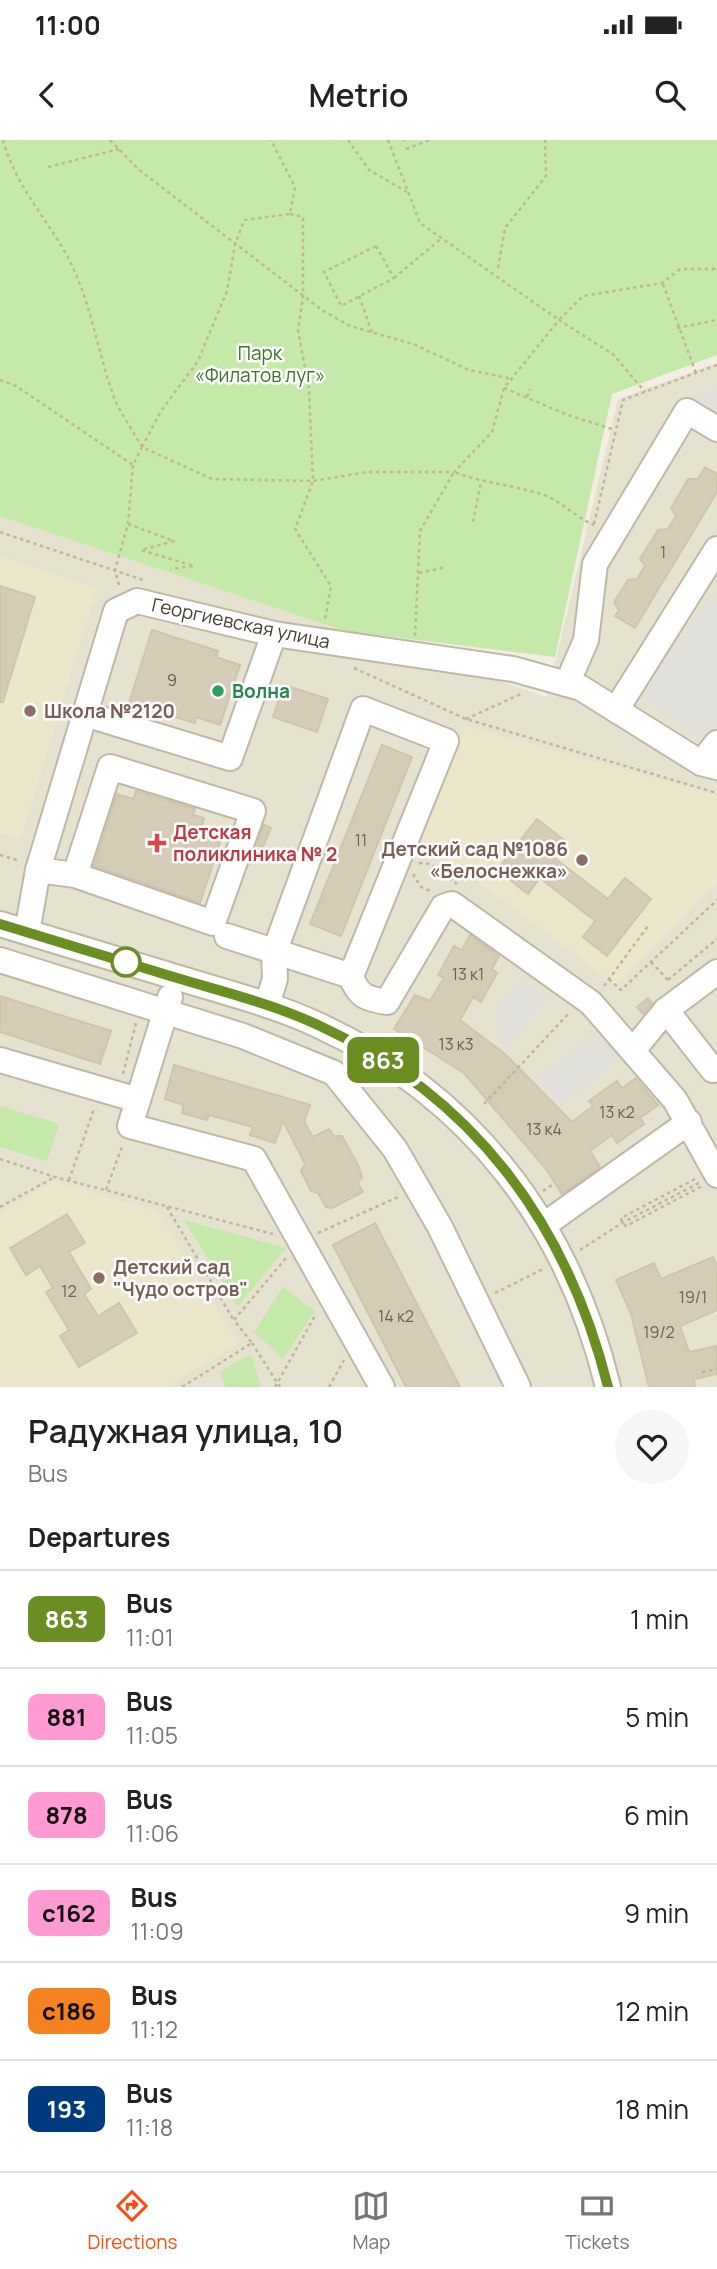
<!DOCTYPE html>
<html lang="en">
<head>
<meta charset="utf-8">
<style>
	:root { --surface:#fff; --page:#f6f6f6; --text:#222; --muted:#767676; --line:#e0e0e0; --accent:#ff4c0c }
	body { margin:0; font-family:Manrope,sans-serif; background:var(--page); color:var(--text); height:100vh; display:flex; flex-direction:column; font-size:26px; white-space:nowrap }
	* { box-sizing:border-box; margin:0 }
	p { font-size:23px; color:var(--muted) }
	.icon { flex:none; width:38px; height:38px; fill:none; stroke:currentColor; stroke-width:2; stroke-linecap:round; stroke-linejoin:round }
	.map { position:relative; height:1247px; overflow:hidden }
	.drawer { display:flex; flex-direction:column; background:var(--surface); flex:1 }
	.drawer>* { flex:none }
	.badge { padding:0 14px; border-radius:10px; font-size:24px; line-height:46px }
	.map>.badge { position:absolute; translate:-50% -50%; box-shadow:0 0 0 4px #fff }
	h2 { padding:0 28px; font-size:26px; line-height:63px }
	.round { display:grid; place-items:center; flex:none; width:74px; height:74px; border-radius:37px; background:var(--page) }
	.summary { display:flex; align-items:center; justify-content:space-between; height:119px; padding:0 28px }
	h1 { font-size:33px; font-weight:600; line-height:52px }
	ul { padding:0; list-style:none }
	li { display:flex; align-items:center; gap:21px; height:98px; padding:0 28px; border-top:2px solid var(--line) }
	li div { flex:1 }
	li b { display:block; font-size:26px }
	li em { font-style:normal }
	li .badge { min-width:77px; font-weight:700; text-align:center }
	.status { display:flex; justify-content:space-between; align-items:center; height:49px; padding:0 35px; background:var(--surface); direction:ltr }
	.status svg { height:19px; fill:currentColor }
	header { display:flex; justify-content:space-between; align-items:center; height:91px; padding:0 28px; background:var(--surface); font-size:32px; font-weight:600 }
	.dock { display:flex; justify-content:space-around; align-items:center; height:98px; border-top:2px solid var(--line); background:var(--surface); font-size:19px; color:var(--muted) }
	.dock a { display:grid; justify-items:center; gap:4px }
	.dock .selected { color:var(--accent) }
	.map>svg:first-child { display:block }
	.residential { fill:#e6e2d0 }
	.education { fill:#ece6cb }
	.green { fill:#c4e9a9 }
	.parking { fill:#e2e0db }
	.building { fill:#d4ccb7; stroke:#cfc5aa; stroke-width:2 }
	.lines { fill:none; stroke-linecap:round; stroke-linejoin:round }
	.minor-casing { stroke:#beb8a5; stroke-width:28 }
	.path { stroke:#c0b695; stroke-width:2.5; stroke-dasharray:3.5 3.5; stroke-linecap:butt }
	.minor { stroke:#fff; stroke-width:24 }
	.line-casing { stroke:#fff; stroke-width:16 }
	.line { stroke:#6b8e23; stroke-width:10 }
	.leisure-dot { fill:#2e9e5b; stroke:#fff; stroke-width:2.5 }
	.education-dot { fill:#8d6e63; stroke:#fff; stroke-width:2.5 }
	.health-dot { fill:#e0444e; stroke:#fff; stroke-width:2.5 }
	.stop-dot { fill:#fff; stroke:#6b8e23; stroke-width:3.5 }
	.labels { text-anchor:middle; stroke-width:5; stroke-linejoin:round; paint-order:stroke }
	.number-label { font-size:16px; fill:#686254 }
	.park-label { font-size:19px; fill:#3a7724; stroke:#fff }
	.street-label { font-size:19px; fill:#443f33; stroke:#fff }
	.leisure-label { font-size:19px; font-weight:bold; fill:#27864d; stroke:#fff; text-anchor:start }
	.education-label { font-size:19px; font-weight:bold; fill:#785e54; stroke:#fff; text-anchor:start }
	.health-label { font-size:19px; font-weight:bold; fill:#be3a42; stroke:#fff; text-anchor:start }
</style>
</head>
<body>
<div class="status"><b>11:00</b><svg viewBox="0 0 49 12"><path d="M0 12V9h3v3zM5 12V6h3v6zM10 12V3h3v9zM15 12V0h3v12zM26 1h20v11H26zM47 4h2v5h-2z"/></svg></div>
<header><svg class="icon" aria-label="back" viewBox="0 0 24 24"><path d="M15 5l-7 7 7 7"/></svg>Metrio<svg class="icon" aria-label="search" viewBox="0 0 24 24"><circle cx="10" cy="10" r="6"/><path d="M15 15l6 6"/></svg></header>
<div class="map">
<svg width="717" height="1247" viewBox="0 0 717 1247">
	<rect width="100%" height="100%" fill="#f2efe2"/>
	<polygon class="residential" points="717,223 717,1247 0,1247 0,373 547,557 618,259"/>
	<g class="education">
		<polygon points="0,416 97,448 21,699 0,693"/>
		<polygon points="466,586 717,655 717,742 616,845 419,698"/>
		<polygon points="53,1041 157,1072 239,1204 166,1247 0,1247 0,1073"/>
	</g>
	<g class="green">
		<polygon points="0,0 717,0 717,215 612,254 555,517 345,491 0,376"/>
		<polygon points="0,966 59,984 47,1021 0,1007"/>
		<polygon points="184,1080 286,1108 238,1166"/>
		<polygon points="283,1147 315,1171 283,1219 254,1192"/>
		<polygon points="251,1214 261,1247 225,1247 220,1232"/>
	</g>
	<g class="parking">
		<polygon points="717,247 717,283 682,264"/>
		<polygon points="711,455 717,459 717,585 705,601 639,554"/>
		<polygon points="522,841 545,860 507,906 496,897 506,884 494,874"/>
		<polygon points="596,891 618,917 561,965 539,938"/>
	</g>
	<g class="building">
		<polygon points="705,327 717,334 717,352 635,488 615,476 619,471 614,462 628,440 637,439 645,426 640,419 658,390 668,389 676,376 671,368 688,339 698,339"/>
		<polygon points="0,446 35,457 3,562 0,562"/>
		<polygon points="152,490 218,511 216,517 240,525 220,585 196,577 195,583 129,563"/>
		<polygon points="284,545 328,559 317,592 273,577"/>
		<polygon points="382,605 412,617 341,796 310,784"/>
		<polygon points="136,651 195,669 193,675 204,678 201,689 222,696 200,763 94,726 117,654 133,659"/>
		<polygon points="537,679 564,700 552,716 608,759 625,738 651,759 607,816 583,797 595,781 540,738 528,754 497,730"/>
		<polygon points="264,685 271,688 263,707 257,705"/>
		<polygon points="470,795 499,816 492,829 497,833 481,862 473,857 460,880 505,914 572,982 593,966 589,961 617,941 622,948 636,938 658,965 640,978 644,984 617,1003 612,995 590,1011 600,1027 562,1054 546,1029 464,933 394,889 415,855 430,861 444,838 438,835 454,806 462,810"/>
		<polygon points="0,856 111,891 100,924 0,892"/>
		<polygon points="648,858 652,863 643,874 637,867"/>
		<polygon points="174,925 310,965 304,982 313,997 329,989 334,996 342,996 359,1027 362,1037 358,1043 363,1052 332,1068 326,1067 318,1053 311,1051 301,1031 305,1024 283,981 275,1003 250,995 253,987 209,975 207,980 182,973 184,965 165,959"/>
		<polygon points="67,1074 85,1103 69,1112 91,1149 84,1154 98,1176 119,1163 137,1193 79,1227 60,1196 69,1190 46,1152 53,1148 40,1126 26,1135 10,1108"/>
		<polygon points="375,1083 460,1247 406,1247 333,1105"/>
		<polygon points="713,1117 717,1126 717,1170 680,1186 689,1212 717,1206 717,1234 694,1239 695,1247 649,1247 631,1174 616,1140 654,1123 661,1139"/>
	</g>
	<g class="lines">
		<defs>
			<g id="minor">
				<polyline points="567,544 586,500 595,424 687,271 717,289"/>
				<polyline points="616,570 717,409"/>
				<polyline points="85,574 230,618 274,494"/>
				<polyline points="701,623 717,603"/>
				<polyline points="38,730 75,735 110,627 253,671 213,783 75,735"/>
				<path d="M0,784C61,803 122,821 182,839C228,853 275,865 318,885C471,955 569,1085 608,1247"/>
				<polyline points="27,792 38,730 116,471 137,461 274,494 513,529 581,548 701,623 717,627"/>
				<polyline points="227,796 351,836 446,601 363,569 274,813 275,839 267,865"/>
				<polyline points="0,820 243,896 334,933 395,1009 440,1087 518,1247"/>
				<path d="M351,836C358,856 366,859 387,862L443,767L452,764L591,863L675,960L717,1035"/>
				<polyline points="170,857 130,986 254,1019 382,1247"/>
				<polyline points="666,870 713,930 717,927"/>
				<polyline points="634,909 666,870 717,832"/>
				<polyline points="0,920 138,960"/>
				<polyline points="544,1085 689,982"/>
			</g>
		</defs>
		<use href="#minor" class="minor-casing"/>
		<g class="path">
			<path d="M3,0C15,44 43,74 65,112C91,158 97,212 115,260C122,276 134,292 142,307"/>
			<polyline points="110,0 138,29 322,170 350,186 413,204 469,230 513,239"/>
			<polyline points="348,0 369,30 407,52"/>
			<polyline points="388,0 420,83 559,180 583,156 662,143 680,129 717,129"/>
			<polyline points="404,1 405,0"/>
			<polyline points="406,9 430,0"/>
			<polyline points="48,27 119,9"/>
			<polyline points="290,74 303,77 303,156 298,190 309,249 313,341 295,389 331,446 325,479"/>
			<polygon points="376,106 394,138 341,166 324,132"/>
			<polyline points="498,128 505,88 546,36 545,0"/>
			<polyline points="394,138 442,98"/>
			<polyline points="663,144 696,233"/>
			<polyline points="359,156 372,193"/>
			<polyline points="677,188 717,180"/>
			<polyline points="0,240 16,246 133,325 142,307 212,339 313,341 367,332 454,332 492,292 504,248 559,180 614,215 645,252"/>
			<polyline points="504,248 568,275 615,290"/>
			<polyline points="527,257 530,249"/>
			<polyline points="142,307 161,271 198,221 227,151 235,105 244,80 290,74 295,47 271,0"/>
			<polyline points="473,382 481,342"/>
			<polyline points="128,384 174,401 141,410 194,426 171,429"/>
			<polyline points="594,384 623,260 717,225"/>
			<polyline points="0,392 143,440"/>
			<polyline points="419,433 446,427"/>
			<polyline points="119,445 115,430 128,384 133,325"/>
			<path d="M415,496L420,391L454,332C483,343 512,345 541,354C559,359 575,377 594,385"/>
			<polyline points="354,528 466,579 717,653"/>
			<polyline points="466,579 521,554"/>
			<polyline points="0,715 20,721"/>
			<polyline points="419,723 431,724 457,744"/>
			<polyline points="413,734 421,747 430,751"/>
			<polyline points="651,822 668,840"/>
			<polyline points="609,839 621,850 717,760"/>
			<polyline points="668,840 717,799"/>
			<polyline points="604,846 648,786"/>
			<polyline points="123,934 136,883"/>
			<polyline points="484,964 570,872"/>
			<polyline points="0,1019 55,1037 273,1094"/>
			<polyline points="695,1039 621,1078 622,1083 626,1086 702,1046"/>
			<polyline points="69,1040 94,969"/>
			<polyline points="106,1050 123,1004"/>
			<polyline points="543,1051 552,1045"/>
			<polyline points="0,1067 55,1037"/>
			<polyline points="167,1067 233,1179"/>
			<polyline points="318,1093 398,1057"/>
			<polyline points="580,1110 622,1083 699,1043"/>
			<polyline points="495,1153 543,1129"/>
			<polyline points="252,1203 280,1247"/>
			<polyline points="702,1232 717,1229"/>
			<polyline points="182,1247 252,1203 234,1180 286,1118"/>
			<polyline points="275,1247 316,1174"/>
			<polyline points="329,1247 344,1220"/>
		</g>
		<use href="#minor" class="minor"/>
	</g>
	<g class="lines">
		<defs>
			<path id="line" d="M0,784C59,802 118,820 177,838C224,852 273,864 318,885C473,956 567,1083 608,1247"/>
		</defs>
		<use href="#line" class="line-casing"/>
		<use href="#line" class="line"/>
	</g>
	<circle class="leisure-dot" cx="218" cy="551" r="7"/>
	<g class="education-dot">
		<circle cx="30" cy="571" r="7"/>
		<circle cx="582" cy="720" r="7"/>
		<circle cx="99" cy="1138" r="7"/>
	</g>
	<path class="health-dot" d="M153.5 692.5h7v7h7v7h-7v7h-7v-7h-7v-7h7z"/>
	<circle class="stop-dot" cx="126" cy="822" r="14"/>
	<g class="labels">
		<g class="number-label">
			<text x="663" y="418">1</text>
			<text x="172" y="546">9</text>
			<text x="361" y="706">11</text>
			<text x="468" y="840">13 к1</text>
			<text x="456" y="910">13 к3</text>
			<text x="617" y="978">13 к2</text>
			<text x="544" y="995">13 к4</text>
			<text x="69" y="1157">12</text>
			<text x="693" y="1163">19/1</text>
			<text x="396" y="1182">14 к2</text>
			<text x="659" y="1198">19/2</text>
		</g>
		<g class="park-label">
			<text x="260" y="220">Парк<tspan x="260" dy="22">«Филатов луг»</tspan></text>
		</g>
		<g class="street-label">
			<text transform="translate(241 483) rotate(12)" y="7">Георгиевская улица</text>
		</g>
		<g class="leisure-label">
			<text x="232" y="558">Волна</text>
		</g>
		<g class="education-label">
			<text x="44" y="578">Школа №2120</text>
			<text x="568" y="716" text-anchor="end">Детский сад №1086<tspan x="568" dy="22">«Белоснежка»</tspan></text>
			<text x="113" y="1134">Детский сад<tspan x="113" dy="22">"Чудо остров"</tspan></text>
		</g>
		<g class="health-label">
			<text x="173" y="699">Детская<tspan x="173" dy="22">поликлиника № 2</tspan></text>
		</g>
	</g>
</svg>
<b class="badge" style="left:383px;top:920px;background:#6b8e23;color:#fff">863</b>
</div>
<section class="drawer">
<div class="summary"><div><h1>Радужная улица, 10</h1><p>Bus</p></div><a class="round"><svg class="icon" aria-label="heart" viewBox="0 0 24 24"><path d="M12 20l-8-8c-3-5 5-10 8-4 3-6 11-1 8 4z"/></svg></a></div>
<h2>Departures</h2>
<ul>
<li><span class="badge" style="background:#6b8e23;color:#fff">863</span><div><b>Bus</b><p>11:01</p></div><em>1 min</em></li>
<li><span class="badge" style="background:#ff9ad2;color:#111">881</span><div><b>Bus</b><p>11:05</p></div><em>5 min</em></li>
<li><span class="badge" style="background:#ff9ad2;color:#111">878</span><div><b>Bus</b><p>11:06</p></div><em>6 min</em></li>
<li><span class="badge" style="background:#ff9ad2;color:#111">с162</span><div><b>Bus</b><p>11:09</p></div><em>9 min</em></li>
<li><span class="badge" style="background:#f58220;color:#111">с186</span><div><b>Bus</b><p>11:12</p></div><em>12 min</em></li>
<li><span class="badge" style="background:#003b80;color:#fff">193</span><div><b>Bus</b><p>11:18</p></div><em>18 min</em></li>
</ul>
</section>
<nav class="dock">
<a class="selected"><svg class="icon" aria-label="directions" viewBox="0 0 24 24"><path d="M12 3l9 9-9 9-9-9zM9 14v-3h6M13 9l2 2-2 2"/></svg>Directions</a>
<a><svg class="icon" aria-label="map" viewBox="0 0 24 24"><path d="M3 6l6-2 6 2 6-2v14l-6 2-6-2-6 2zM9 4v14M15 6v14"/></svg>Map</a>
<a><svg class="icon" aria-label="tickets" viewBox="0 0 24 24"><path d="M3 7h18v10H3zM15 7v10"/></svg>Tickets</a>
</nav>
</body>
</html>
